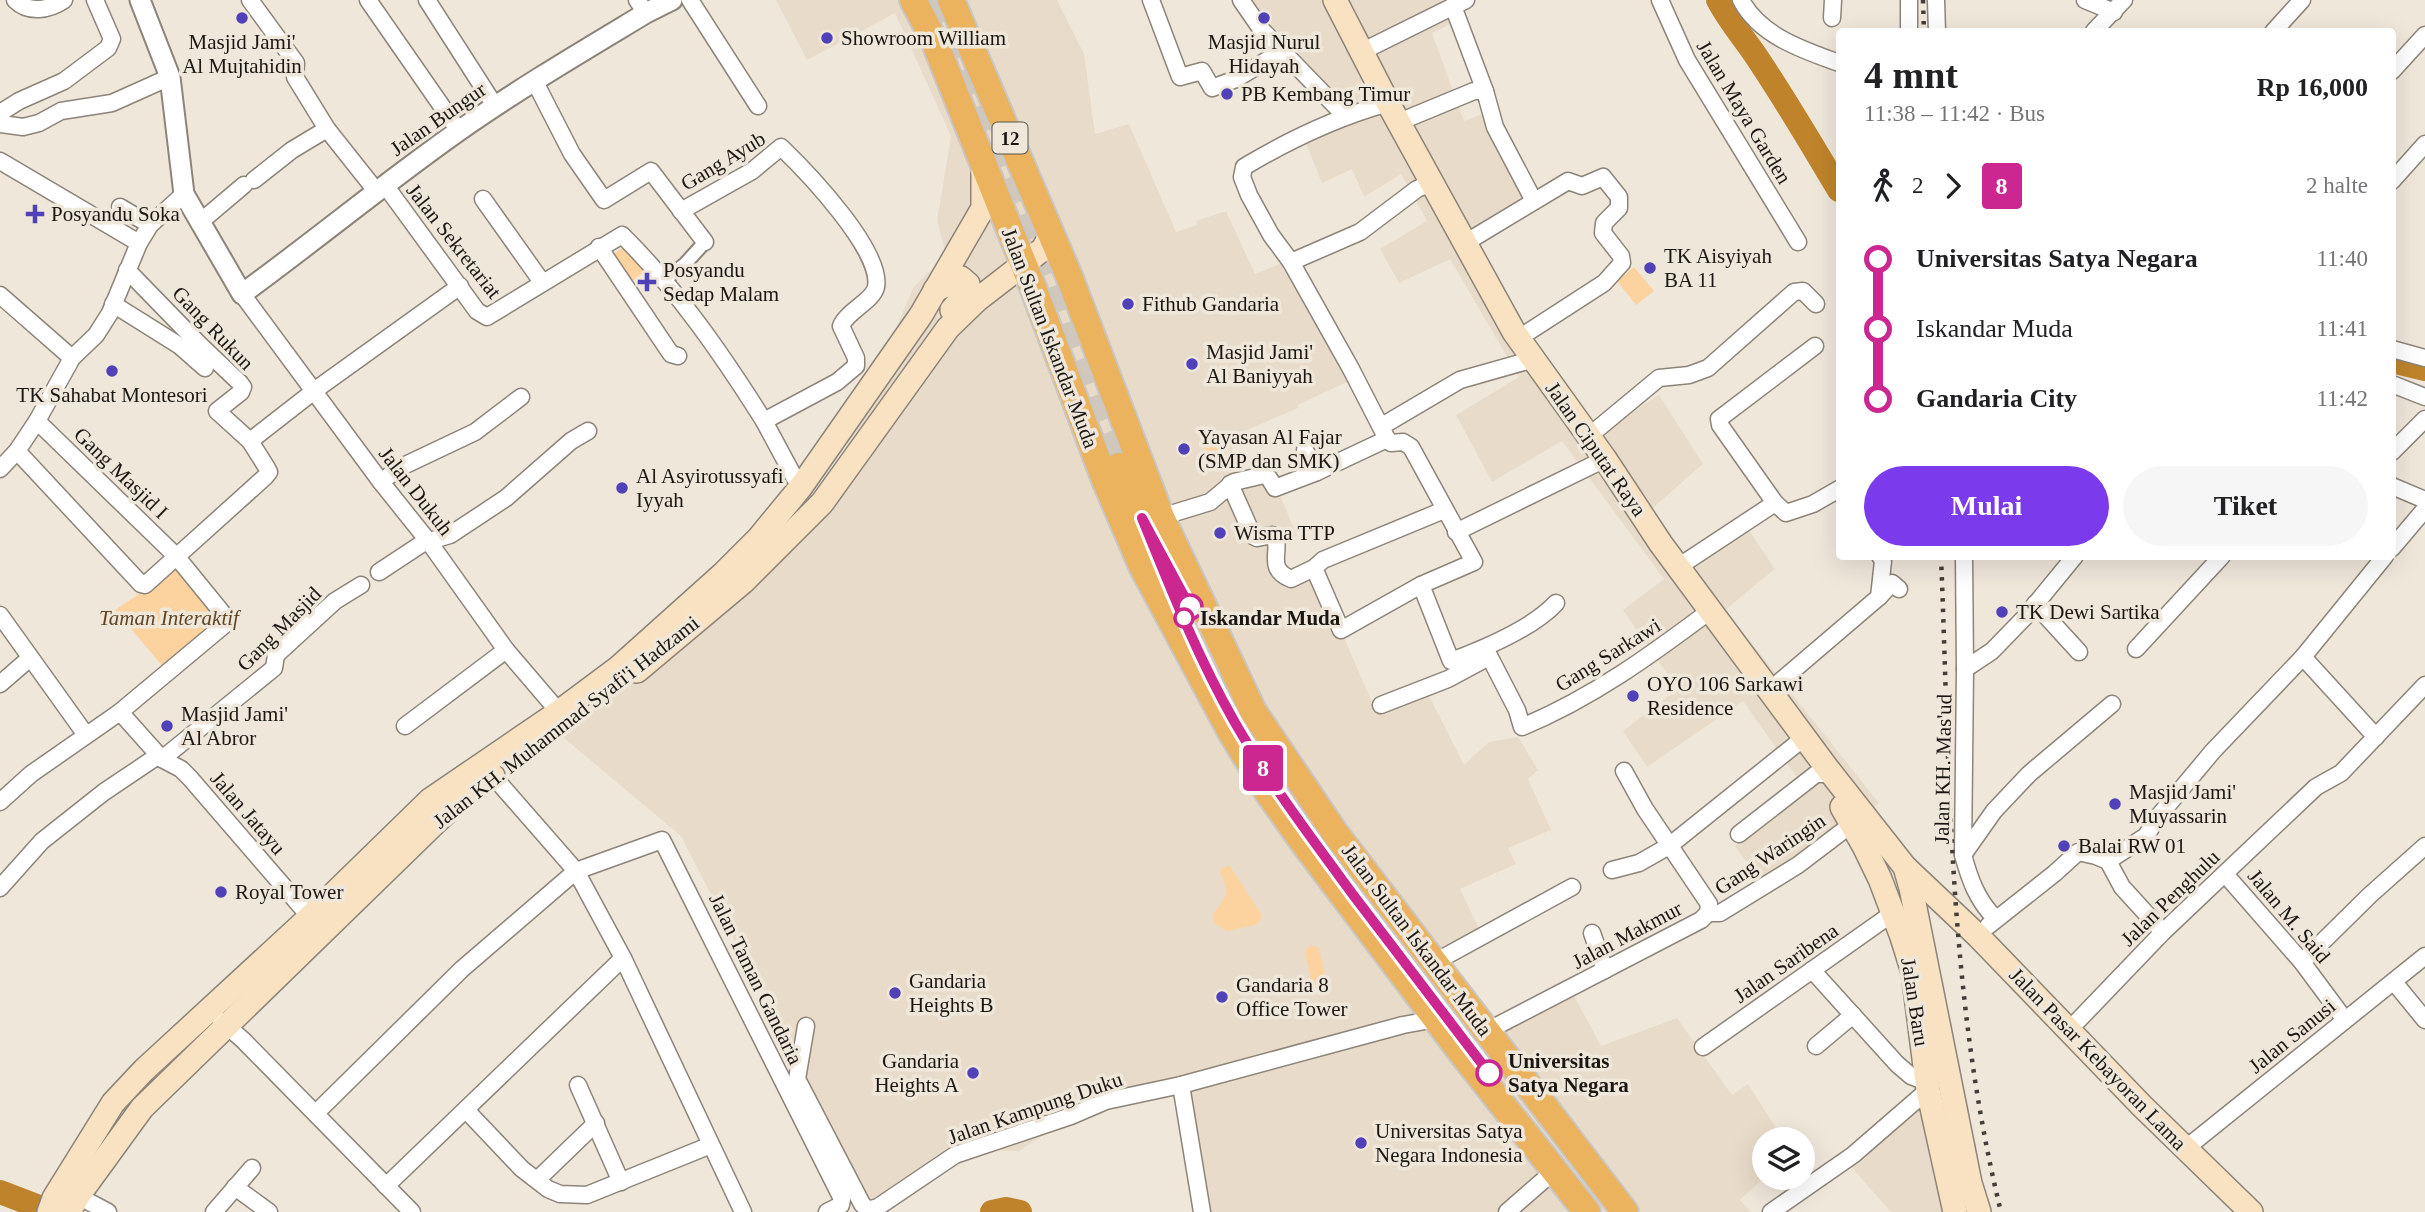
<!DOCTYPE html>
<html lang="id">
<head>
<meta charset="utf-8">
<style>
	:root { --surface:#fff; --page:#f6f6f6; --text:#202124; --muted:#757577; --accent:#7c3aed }
	body { margin:0; font-family:"Times New Roman",serif; background:var(--page); color:var(--text); height:100vh; display:flex; flex-direction:column; font-size:26px; white-space:nowrap }
	* { box-sizing:border-box; margin:0 }
	p { font-size:23px; color:var(--muted) }
	.icon { flex:none; width:38px; height:38px; fill:none; stroke:currentColor; stroke-width:2; stroke-linecap:round; stroke-linejoin:round }
	.map { position:relative; flex:1; overflow:hidden }
	.details { position:absolute; left:1836px; top:28px; width:560px; height:532px; display:flex; flex-direction:column; background:var(--surface); border-radius:7px; box-shadow:0 7px 28px #0002 }
	.details>* { flex:none }
	.badge { padding:0 14px; border-radius:5px; font-size:24px; line-height:46px }
	.buttons { position:absolute; left:1752px; top:1127px; display:grid; gap:14px }
	.buttons a { display:grid; place-items:center; width:63px; height:63px; border-radius:50%; background:var(--surface); box-shadow:0 7px 28px #0002; font-size:35px }
	.map>.badge { position:absolute; translate:-50% -50%; box-shadow:0 0 0 4px #fff }
	.legs { display:flex; align-items:center; gap:10px; height:77px; padding:0 28px; font-size:23px }
	.legs p { margin-inline-start:auto }
	.headline { display:flex; align-items:center; justify-content:space-between; height:119px; padding:0 28px }
	h1 { font-size:38px; font-weight:800; line-height:52px }
	.button { display:flex; gap:14px; margin-top:auto; padding:14px 28px }
	.button a { flex:1; height:80px; border-radius:42px; background:var(--accent); color:#fff; font-size:28px; font-weight:800; line-height:80px; text-align:center }
	.button a+a { background:var(--page); color:var(--text) }
	ul { padding:0 28px; list-style:none }
	li { display:flex; align-items:center; gap:24px; height:70px; font-size:26px }
	li i { display:grid; place-items:center; width:10px; height:100%; margin:0 9px; background:currentColor }
	li i::after { content:''; width:18px; height:18px; margin:-9px; border:5px solid; border-radius:50%; background:var(--surface) }
	li p { margin-inline-start:auto }
	li:first-child i { background:linear-gradient(#0000 50%,currentColor 0) }
	li:last-child i { background:linear-gradient(currentColor 50%,#0000 0) }
	.map>svg:first-child { display:block }
	.built { fill:#e9dbc9 }
	.green { fill:#fcd39f }
	.lines { fill:none; stroke-linecap:round; stroke-linejoin:round }
	.river { stroke:#bf842b; stroke-width:24 }
	.trunk-tunnel { stroke:#d0c8bd; stroke-width:26; stroke-dasharray:26 13; stroke-linecap:butt }
	.pedestrian-casing { stroke:#8c8479; stroke-width:16 }
	.minor-casing { stroke:#8c8479; stroke-width:19 }
	.tertiary-casing { stroke:#8c8479; stroke-width:23 }
	.secondary-casing { stroke:#8c8479; stroke-width:26 }
	.trunk-casing { stroke:#c8c7c6; stroke-width:30 }
	.pedestrian { stroke:#fff; stroke-width:12 }
	.minor { stroke:#fff; stroke-width:16 }
	.tertiary { stroke:#fff; stroke-width:19 }
	.secondary { stroke:#f8e2c2; stroke-width:23 }
	.trunk { stroke:#ebb35e; stroke-width:26 }
	.rail { stroke:#433e39; stroke-width:4.5; stroke-dasharray:3.5 7; stroke-linecap:butt }
	.line-1-casing { stroke:#fff; stroke-width:16 }
	.line-1 { stroke:#cc2790; stroke-width:10 }
	.poi-dot { fill:#5141b8; stroke:#f0e7db; stroke-width:2.5 }
	.stop-1-dot { fill:#fff; stroke:#cc2790; stroke-width:3.5 }
	.labels { text-anchor:middle; stroke-width:7; stroke-linejoin:round; paint-order:stroke }
	.shield { fill:#f0e7db; stroke:#5a554f; stroke-width:2 }
	.shield-label { font-size:19px; font-weight:bold; fill:#1a1713 }
	.poi-label { font-size:21px; fill:#1a1713; stroke:#f0e7db; text-anchor:start }
	.street-label { font-size:21px; fill:#1a1713; stroke:#f0e7db }
	.park-label { font-size:21px; font-style:italic; fill:#604624; stroke:#f0e7db }
	.stop-label { font-size:21px; font-weight:bold; fill:#1a1713; stroke:#f0e7db; text-anchor:start }
</style>
</head>
<body>
<div class="map">
<svg width="2425" height="1212" viewBox="0 0 2425 1212">
	<rect width="100%" height="100%" fill="#f0e7db"/>
	<g class="built">
		<polygon points="776,0 1057,0 1084,54 1095,134 1129,124 1176,232 1197,225 1196,221 1226,211 1255,274 1285,262 1351,380 1298,405 1298,408 1228,438 1242,475 1268,466 1297,536 1269,549 1285,588 1318,578 1375,709 1426,690 1464,765 1489,742 1518,737 1538,770 1528,779 1551,830 1508,848 1516,864 1460,889 1484,939 1446,963 1487,1017 1500,1015 1565,979 1601,1046 1677,1018 1732,1095 1748,1084 1783,1139 1764,1139 1764,1178 1740,1200 1751,1212 1211,1212 1189,1086 1101,1098 1019,1151 958,1149 870,1205 681,836 558,733 724,599 823,502 913,288 946,255 937,221 951,136 895,13 807,60"/>
		<polygon points="1239,0 1441,0 1451,24 1432,33 1464,121 1488,112 1533,205 1475,238 1529,345 1592,437 1659,395 1703,464 1647,513 1690,565 1746,526 1775,569 1725,610 1879,803 1844,834 1769,893 1735,846 1806,790 1743,701 1647,767 1623,731 1678,689 1623,610 1664,579 1562,441 1492,482 1456,415 1519,377 1450,259 1399,283 1380,249 1427,221 1401,174 1364,197 1352,169 1322,183 1305,141 1353,120"/>
		<polygon points="1952,1076 1983,1212 1891,1212 1847,1162"/>
	</g>
	<g class="green">
		<polygon points="627,244 647,269 627,285 608,259"/>
		<polygon points="1634,267 1654,291 1636,305 1617,281"/>
		<polygon points="1220,438 1228,460 1211,467 1202,445"/>
		<polygon points="178,568 219,625 165,669 115,610"/>
		<path d="M1229,865L1262,915L1260,921L1255,925L1227,931L1214,923L1213,915C1224,896 1233,897 1220,872L1221,869Z"/>
		<polygon points="1311,945 1319,948 1327,986 1321,991 1313,989 1305,951"/>
	</g>
	<g class="lines">
		<g class="river">
			<path d="M1718,0C1730,23 1746,40 1760,62C1788,104 1813,147 1839,190"/>
			<polyline points="2392,361 2425,369"/>
			<polyline points="0,1192 52,1212"/>
			<polyline points="992,1212 1006,1209 1020,1212"/>
		</g>
		<polyline class="trunk-tunnel" points="929,0 963,72 1119,466"/>
		<defs>
			<polyline id="pedestrian" points="663,281 685,264 705,242"/>
			<g id="minor">
				<path d="M15,0C29,14 49,10 64,0"/>
				<polyline points="250,0 296,63 295,77 327,129 377,192"/>
				<polyline points="368,0 459,131"/>
				<polyline points="427,0 495,106"/>
				<polyline points="637,0 646,13"/>
				<polyline points="690,0 758,106"/>
				<polyline points="1151,0 1180,77 1202,71 1212,88 1236,79 1282,51"/>
				<polyline points="1241,0 1261,29 1345,116"/>
				<polyline points="1660,0 1687,60 1798,242"/>
				<path d="M1741,0C1760,36 1803,50 1839,63"/>
				<polyline points="1909,0 1909,32"/>
				<polyline points="1936,0 1937,32"/>
				<polyline points="2085,0 2114,12"/>
				<polyline points="1453,6 1485,91"/>
				<polyline points="1832,18 1833,0"/>
				<polyline points="2094,31 2124,0"/>
				<polyline points="2273,32 2302,0"/>
				<polyline points="1361,52 1466,0"/>
				<polyline points="2392,71 2425,35"/>
				<polyline points="535,82 572,154 604,200 651,171 705,242"/>
				<polyline points="0,113 19,101 64,81 108,48 112,39 95,0"/>
				<polyline points="1399,122 1474,91 1485,91 1495,127 1534,201"/>
				<polyline points="1,124 23,127 39,123 61,111 112,103 170,77"/>
				<polyline points="0,161 139,243"/>
				<polyline points="254,180 292,150 327,129"/>
				<polyline points="2392,181 2425,144"/>
				<path d="M385,185L477,311L487,317L622,235C677,289 723,356 764,421"/>
				<polyline points="483,199 542,282"/>
				<polyline points="120,207 150,225"/>
				<path d="M681,211L752,171L781,147C806,171 883,251 876,287C873,301 847,311 841,326L856,358V366L837,382L764,421L800,488"/>
				<polyline points="199,223 244,185"/>
				<polyline points="1465,243 1568,181 1582,186 1603,177 1619,197 1619,208 1604,223 1603,233 1621,256 1622,263 1604,283 1519,338"/>
				<polyline points="599,247 671,354 678,356"/>
				<polyline points="1291,262 1360,232 1417,189 1431,183"/>
				<polyline points="127,270 200,345 240,383 243,387 241,392 217,411 250,441"/>
				<polyline points="242,294 381,482 429,542 506,650 559,712"/>
				<polyline points="0,295 72,358"/>
				<polyline points="113,304 180,346 205,368"/>
				<polyline points="2392,349 2425,358"/>
				<polyline points="2392,384 2425,397"/>
				<polyline points="1382,426 1460,380 1534,359"/>
				<polyline points="1589,436 1659,378 1689,375 1708,368 1794,292 1803,291 1816,304"/>
				<path d="M1387,439L1351,369L1291,262L1271,235L1249,195L1242,177L1244,167L1249,164C1293,138 1338,117 1388,103"/>
				<path d="M1387,439L1391,443L1403,442L1411,447L1474,562L1421,585L1451,661C1483,649 1533,628 1556,603"/>
				<polyline points="1305,450 1317,472 1387,439"/>
				<polyline points="17,451 141,584 145,585 265,477 269,472 267,468 250,441 318,388 460,286"/>
				<polyline points="2392,452 2425,419"/>
				<polyline points="0,469 17,451 37,421 72,358 96,335 110,313 139,243 150,225 184,194"/>
				<polyline points="381,482 399,468 475,432 521,397"/>
				<path d="M1230,484L1253,536L1257,538L1272,535C1285,546 1263,568 1291,579L1314,568"/>
				<polyline points="2392,486 2425,500"/>
				<polyline points="1775,503 1720,425 1719,419 1815,346"/>
				<polyline points="1161,517 1210,502 1234,482 1264,475 1269,478 1275,488 1317,472"/>
				<polyline points="1456,532 1605,459"/>
				<polyline points="2392,548 2425,509"/>
				<path d="M1964,556L1965,669L1963,855C1970,880 1977,900 1995,918"/>
				<polyline points="1678,567 1775,503 1786,513 1813,504 1839,489"/>
				<polyline points="379,572 423,543 450,535 506,498 571,441 588,431"/>
				<polyline points="1421,585 1341,630 1314,568 1323,560 1444,510"/>
				<polyline points="1879,597 1883,561 1880,556"/>
				<polyline points="2035,604 2079,652"/>
				<polyline points="0,615 86,735"/>
				<path d="M1485,648L1517,710L1522,727C1592,698 1651,655 1711,610"/>
				<polyline points="2136,649 2222,556"/>
				<polyline points="2303,657 2376,737"/>
				<polyline points="1965,669 1992,651 2025,617 2075,556"/>
				<polyline points="0,684 30,658"/>
				<polyline points="1770,690 1879,597 1892,583 1899,589"/>
				<polyline points="1381,705 1448,679 1489,657"/>
				<polyline points="120,712 162,759 181,769 190,778 310,917"/>
				<polyline points="405,726 506,650"/>
				<polyline points="162,759 274,668 276,655 335,601 361,585"/>
				<polyline points="493,776 576,871 623,958 743,1212"/>
				<polyline points="0,802 31,774 120,712 229,621 176,556 37,421"/>
				<polyline points="1739,834 1816,774 1822,774"/>
				<polyline points="1963,855 1994,811 2029,774 2112,704"/>
				<polyline points="2108,861 2146,836 2157,818 2213,751 2303,657 2385,556"/>
				<polyline points="1612,870 1639,863 1669,846 1805,737"/>
				<polyline points="2225,874 2302,962 2345,1020"/>
				<polyline points="0,888 42,841 104,792 159,755"/>
				<polyline points="1708,913 1720,913 1798,865 1852,824"/>
				<polyline points="1988,926 2055,873 2078,852 2096,856 2108,861 2122,887 2163,932"/>
				<polyline points="1592,933 1605,970"/>
				<polyline points="1435,962 1572,887"/>
				<polyline points="2302,962 2370,895 2425,846"/>
				<polyline points="1812,970 1897,1064 1911,1076 1927,1082"/>
				<polyline points="2394,982 2425,1020"/>
				<polyline points="221,1021 243,1040 412,1212"/>
				<polyline points="806,1026 797,1079 862,1204 868,1210 878,1207 955,1155 1071,1116 1106,1101 1181,1085 1403,1025 1436,1019"/>
				<polyline points="2069,1030 2163,932 2316,787 2341,773 2425,685"/>
				<polyline points="1487,1031 1701,920 1708,913 1709,904 1645,809 1624,771"/>
				<polyline points="1816,1046 1853,1015"/>
				<polyline points="1703,1047 1893,913"/>
				<polyline points="578,1085 621,1182"/>
				<polyline points="1181,1085 1202,1212"/>
				<polyline points="466,1110 522,1169 548,1189 560,1194 587,1195 711,1145"/>
				<polyline points="316,1113 462,969 576,871 662,840 842,1199 841,1205 827,1212"/>
				<polyline points="2185,1149 2425,956"/>
				<polyline points="537,1180 596,1123"/>
				<polyline points="386,1186 623,958"/>
				<polyline points="235,1187 269,1212"/>
				<polyline points="78,1196 108,1212"/>
				<polyline points="214,1212 252,1168"/>
				<polyline points="1507,1212 1554,1171"/>
				<polyline points="1771,1212 1853,1155 1928,1090"/>
			</g>
			<path id="tertiary" d="M140,0L170,77L184,194L242,294C316,240 386,182 460,130C520,88 583,51 646,13L672,0"/>
			<g id="secondary">
				<polyline points="1335,0 1388,103 1514,332 1605,459 1661,544 1827,768 1905,867 1978,936 2142,1106 2251,1212"/>
				<polyline points="935,290 961,278 968,284 968,292 952,310"/>
				<polyline points="637,671 743,582 822,503 948,328 977,300 1043,249 1051,235"/>
				<polyline points="1842,807 1864,846 1880,879 1902,937 1913,972 1928,1090 1955,1212"/>
				<polyline points="1905,867 1911,888 1970,1183 1979,1212"/>
				<polyline points="49,1212 54,1198 113,1103 144,1070 310,917 430,800 559,712 618,668 724,573 758,539 800,488 921,315 983,208 983,173"/>
				<polyline points="69,1212 78,1196 142,1108 436,822 462,798 493,776"/>
			</g>
			<g id="trunk">
				<polyline points="913,0 933,38 1034,290 1105,480 1142,566 1231,732 1267,791 1303,842 1464,1056 1587,1212"/>
				<polyline points="951,0 1069,276 1161,517 1253,711 1335,833 1625,1212"/>
				<polyline points="1119,466 1142,518 1171,590"/>
			</g>
		</defs>
		<use href="#pedestrian" class="pedestrian-casing"/>
		<use href="#minor" class="minor-casing"/>
		<use href="#tertiary" class="tertiary-casing"/>
		<use href="#secondary" class="secondary-casing"/>
		<use href="#trunk" class="trunk-casing"/>
		<use href="#pedestrian" class="pedestrian"/>
		<use href="#minor" class="minor"/>
		<use href="#tertiary" class="tertiary"/>
		<use href="#secondary" class="secondary"/>
		<use href="#trunk" class="trunk"/>
		<g class="rail">
			<polyline points="1923,0 1924,32"/>
			<path d="M1941,556C1950,778 1948,995 2001,1212"/>
		</g>
	</g>
	<g class="lines">
		<defs>
			<path id="line-1" d="M1190,607L1142,518C1170,587 1197,656 1234,721C1269,782 1312,839 1354,896C1399,955 1444,1014 1489,1073"/>
		</defs>
		<use href="#line-1" class="line-1-casing"/>
		<use href="#line-1" class="line-1"/>
	</g>
	<g class="poi-dot">
		<circle cx="242" cy="18" r="7"/>
		<circle cx="1264" cy="18" r="7"/>
		<circle cx="827" cy="38" r="7"/>
		<circle cx="1227" cy="94" r="7"/>
		<path d="M31.5 203.5h7v7h7v7h-7v7h-7v-7h-7v-7h7z"/>
		<circle cx="1650" cy="268" r="7"/>
		<path d="M643.5 271.5h7v7h7v7h-7v7h-7v-7h-7v-7h7z"/>
		<circle cx="1128" cy="304" r="7"/>
		<circle cx="1192" cy="364" r="7"/>
		<circle cx="112" cy="371" r="7"/>
		<circle cx="1184" cy="449" r="7"/>
		<circle cx="622" cy="488" r="7"/>
		<circle cx="1220" cy="533" r="7"/>
		<circle cx="2002" cy="612" r="7"/>
		<circle cx="1633" cy="696" r="7"/>
		<circle cx="167" cy="726" r="7"/>
		<circle cx="2115" cy="804" r="7"/>
		<circle cx="2064" cy="846" r="7"/>
		<circle cx="221" cy="892" r="7"/>
		<circle cx="895" cy="993" r="7"/>
		<circle cx="1222" cy="997" r="7"/>
		<circle cx="973" cy="1073" r="7"/>
		<circle cx="1361" cy="1143" r="7"/>
	</g>
	<g class="stop-1-dot">
		<circle cx="1190" cy="607" r="12"/>
		<circle cx="1184" cy="618" r="9"/>
		<circle cx="1489" cy="1073" r="12"/>
	</g>
	<g class="labels">
		<rect class="shield" x="992.5" y="122.5" width="35" height="31" rx="5"/>
		<g class="shield-label">
			<text x="1010" y="145">12</text>
		</g>
		<g class="poi-label">
			<text x="841" y="45">Showroom William</text>
			<text x="242" y="49" text-anchor="middle">Masjid Jami'<tspan x="242" dy="24">Al Mujtahidin</tspan></text>
			<text x="1264" y="49" text-anchor="middle">Masjid Nurul<tspan x="1264" dy="24">Hidayah</tspan></text>
			<text x="1241" y="101">PB Kembang Timur</text>
			<text x="51" y="221">Posyandu Soka</text>
			<text x="1664" y="263">TK Aisyiyah<tspan x="1664" dy="24">BA 11</tspan></text>
			<text x="663" y="277">Posyandu<tspan x="663" dy="24">Sedap Malam</tspan></text>
			<text x="1142" y="311">Fithub Gandaria</text>
			<text x="1206" y="359">Masjid Jami'<tspan x="1206" dy="24">Al Baniyyah</tspan></text>
			<text x="112" y="402" text-anchor="middle">TK Sahabat Montesori</text>
			<text x="1198" y="444">Yayasan Al Fajar<tspan x="1198" dy="24">(SMP dan SMK)</tspan></text>
			<text x="636" y="483">Al Asyirotussyafi<tspan x="636" dy="24">Iyyah</tspan></text>
			<text x="1234" y="540">Wisma TTP</text>
			<text x="2016" y="619">TK Dewi Sartika</text>
			<text x="1647" y="691">OYO 106 Sarkawi<tspan x="1647" dy="24">Residence</tspan></text>
			<text x="181" y="721">Masjid Jami'<tspan x="181" dy="24">Al Abror</tspan></text>
			<text x="2129" y="799">Masjid Jami'<tspan x="2129" dy="24">Muyassarin</tspan></text>
			<text x="2078" y="853">Balai RW 01</text>
			<text x="235" y="899">Royal Tower</text>
			<text x="909" y="988">Gandaria<tspan x="909" dy="24">Heights B</tspan></text>
			<text x="1236" y="992">Gandaria 8<tspan x="1236" dy="24">Office Tower</tspan></text>
			<text x="959" y="1068" text-anchor="end">Gandaria<tspan x="959" dy="24">Heights A</tspan></text>
			<text x="1375" y="1138">Universitas Satya<tspan x="1375" dy="24">Negara Indonesia</tspan></text>
		</g>
		<g class="street-label">
			<text transform="translate(1744 112) rotate(59)" y="7">Jalan Maya Garden</text>
			<text transform="translate(438 119) rotate(-35)" y="7">Jalan Bungur</text>
			<text transform="translate(723 161) rotate(-31)" y="7">Gang Ayub</text>
			<text transform="translate(454 241) rotate(52)" y="7">Jalan Sekretariat</text>
			<text transform="translate(213 328) rotate(46)" y="7">Gang Rukun</text>
			<text transform="translate(1050 338) rotate(69)" y="7">Jalan Sultan Iskandar Muda</text>
			<text transform="translate(1596 449) rotate(55)" y="7">Jalan Ciputat Raya</text>
			<text transform="translate(121 473) rotate(44)" y="7">Gang Masjid I</text>
			<text transform="translate(416 491) rotate(52)" y="7">Jalan Dukuh</text>
			<text transform="translate(279 629) rotate(-45)" y="7">Gang Masjid</text>
			<text transform="translate(1608 655) rotate(-32)" y="7">Gang Sarkawi</text>
			<text transform="translate(566 722) rotate(-38)" y="7">Jalan KH. Muhammad Syafi'i Hadzami</text>
			<text transform="translate(1943 769) rotate(-89)" y="7">Jalan KH. Mas'ud</text>
			<text transform="translate(248 813) rotate(49)" y="7">Jalan Jatayu</text>
			<text transform="translate(1770 854) rotate(-34)" y="7">Gang Waringin</text>
			<text transform="translate(2170 898) rotate(-44)" y="7">Jalan Penghulu</text>
			<text transform="translate(2289 916) rotate(50)" y="7">Jalan M. Said</text>
			<text transform="translate(1627 935) rotate(-28)" y="7">Jalan Makmur</text>
			<text transform="translate(1417 940) rotate(53)" y="7">Jalan Sultan Iskandar Muda</text>
			<text transform="translate(1786 963) rotate(-35)" y="7">Jalan Saribena</text>
			<text transform="translate(756 979) rotate(64)" y="7">Jalan Taman Gandaria</text>
			<text transform="translate(1915 1002) rotate(81)" y="7">Jalan Baru</text>
			<text transform="translate(2292 1036) rotate(-39)" y="7">Jalan Sanusi</text>
			<text transform="translate(2098 1059) rotate(46)" y="7">Jalan Pasar Kebayoran Lama</text>
			<text transform="translate(1035 1108) rotate(-19)" y="7">Jalan Kampung Duku</text>
		</g>
		<g class="park-label">
			<text x="169" y="625">Taman Interaktif</text>
		</g>
		<g class="stop-label">
			<text x="1200" y="625">Iskandar Muda</text>
			<text x="1508" y="1068">Universitas<tspan x="1508" dy="24">Satya Negara</tspan></text>
		</g>
	</g>
</svg>
<div class="buttons">
<a><svg class="icon" aria-label="layers" viewBox="0 0 24 24"><path d="M12 4l9 5-9 5-9-5zM3 14l9 5 9-5"/></svg></a>
</div>
<b class="badge" style="left:1263px;top:768px;background:#cc2790;color:#fff">8</b>
<section class="details">
<div class="headline"><div><h1>4 mnt</h1><p>11:38 – 11:42 · Bus</p></div><b>Rp 16,000</b></div>
<div class="legs"><svg class="icon" aria-label="walk" viewBox="0 0 24 24"><circle cx="13" cy="4" r="2"/><path d="M13 8l-2 6 4 7M11 14l-3 7M7 12l3-4h3l4 4"/></svg>2<svg class="icon" aria-label="forward" viewBox="0 0 24 24"><path d="M9 5l7 7-7 7"/></svg><b class="badge" style="background:#cc2790;color:#fff">8</b><p>2 halte</p></div>
<ul>
<li><i style="color:#cc2790"></i><b>Universitas Satya Negara</b><p>11:40</p></li>
<li><i style="color:#cc2790"></i><span>Iskandar Muda</span><p>11:41</p></li>
<li><i style="color:#cc2790"></i><b>Gandaria City</b><p>11:42</p></li>
</ul>
<div class="button"><a>Mulai</a><a>Tiket</a></div>
</section>
</div>
</body>
</html>
